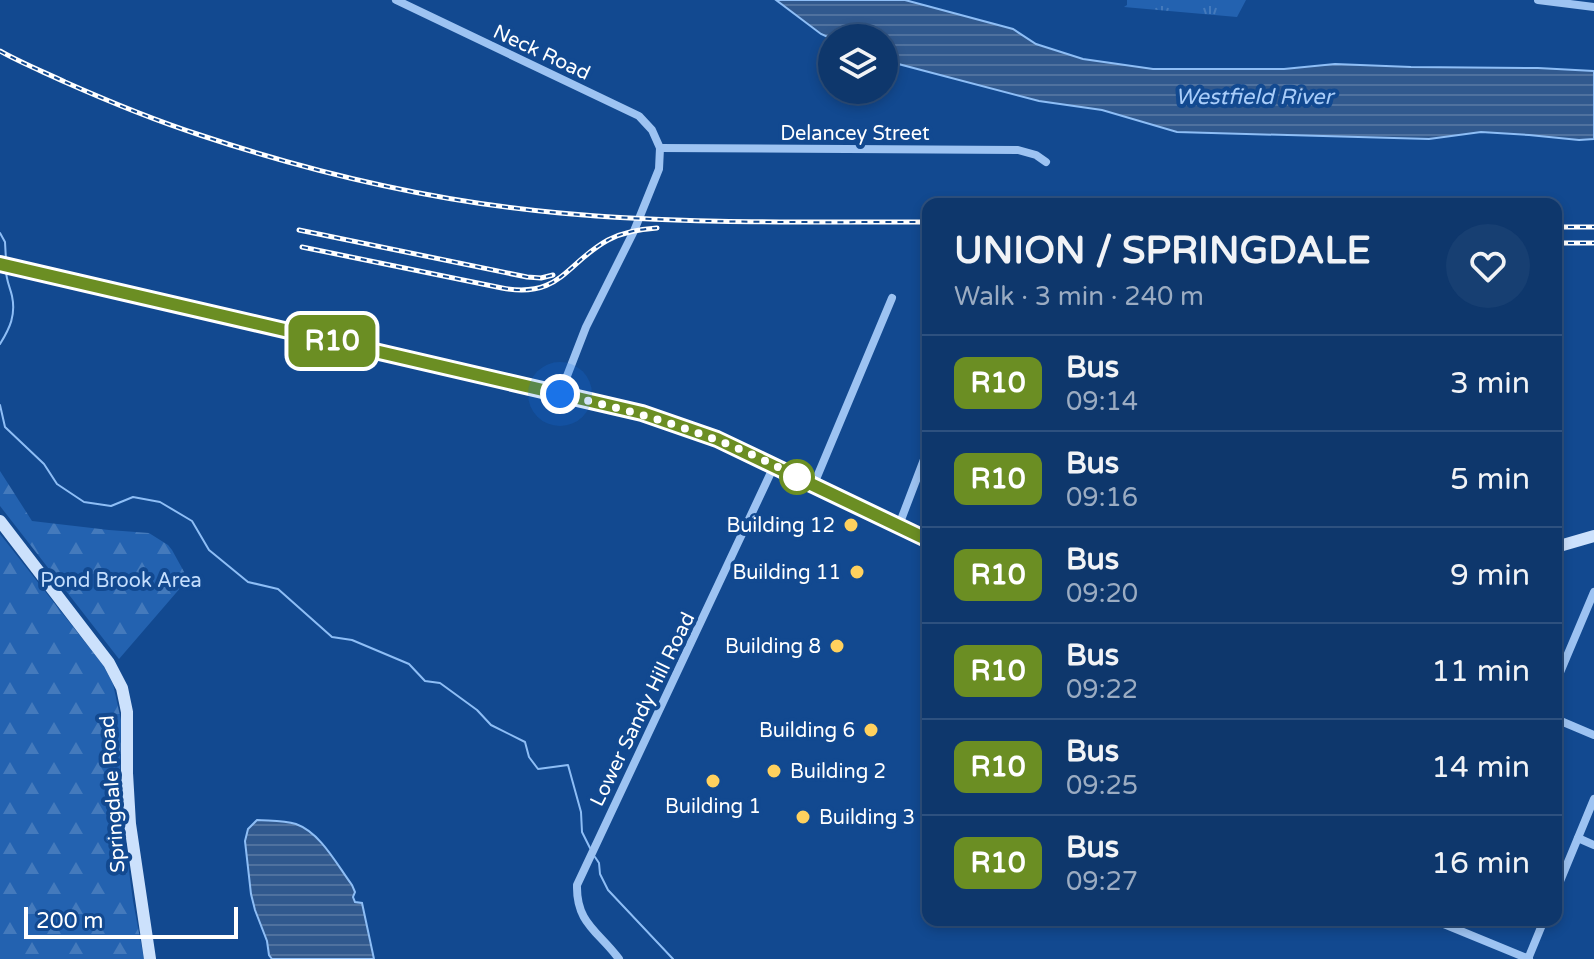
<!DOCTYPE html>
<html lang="en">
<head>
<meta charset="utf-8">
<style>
	:root { --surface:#0e376c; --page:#173f72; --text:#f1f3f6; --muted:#9bacc2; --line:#2e517f }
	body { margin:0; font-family:"Varela Round",sans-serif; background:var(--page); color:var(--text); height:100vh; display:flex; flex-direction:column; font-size:30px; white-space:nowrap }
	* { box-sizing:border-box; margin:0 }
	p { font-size:26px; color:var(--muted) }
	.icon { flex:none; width:44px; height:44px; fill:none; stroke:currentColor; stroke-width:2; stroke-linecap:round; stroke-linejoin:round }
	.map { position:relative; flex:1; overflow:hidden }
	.drawer { position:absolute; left:922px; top:198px; width:640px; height:728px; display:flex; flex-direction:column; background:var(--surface); border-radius:16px; box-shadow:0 4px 12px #0003,0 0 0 2px var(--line) }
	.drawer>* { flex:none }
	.badge { padding:0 16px; border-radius:12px; font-size:28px; line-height:52px }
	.fabs { position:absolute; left:818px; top:24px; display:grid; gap:16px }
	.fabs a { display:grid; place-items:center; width:80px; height:80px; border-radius:50%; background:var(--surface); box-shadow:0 4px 12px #0003,0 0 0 2px var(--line); font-size:40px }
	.scale { position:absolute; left:24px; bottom:20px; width:214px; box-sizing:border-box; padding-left:8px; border:4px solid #fff; border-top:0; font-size:22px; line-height:28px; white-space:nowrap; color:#fff; -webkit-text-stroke:6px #124990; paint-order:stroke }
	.you { position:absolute; width:40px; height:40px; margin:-20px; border:6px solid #fff; border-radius:50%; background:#1a73e8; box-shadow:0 0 0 12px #1a73e833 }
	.map>.badge { position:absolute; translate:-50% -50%; box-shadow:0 0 0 4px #fff }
	.round { display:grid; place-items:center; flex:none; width:84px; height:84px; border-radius:42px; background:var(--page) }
	.overview { display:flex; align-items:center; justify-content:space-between; height:136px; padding:0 32px }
	h1 { font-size:38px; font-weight:800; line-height:60px }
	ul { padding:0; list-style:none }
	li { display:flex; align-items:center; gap:24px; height:96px; padding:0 32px; border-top:2px solid var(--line) }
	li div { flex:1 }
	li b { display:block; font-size:30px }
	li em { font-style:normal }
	li .badge { min-width:88px; font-weight:700; text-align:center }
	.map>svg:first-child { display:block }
	.grass { fill:url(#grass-tufts) }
	.forest { fill:url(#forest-firs) }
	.water { fill:url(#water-rules); stroke:#8ebef6; stroke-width:2 }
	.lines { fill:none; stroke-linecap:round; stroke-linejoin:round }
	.stream { stroke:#8ebef6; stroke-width:2 }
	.street { stroke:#9dc3f2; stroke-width:8 }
	.secondary { stroke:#cce1fc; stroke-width:12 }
	.rail-casing { stroke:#fff; stroke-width:5 }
	.rail { stroke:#124990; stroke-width:2; stroke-dasharray:6; stroke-linecap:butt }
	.line-casing { stroke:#fff; stroke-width:18 }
	.line { stroke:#6b8e23; stroke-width:12 }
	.walk { stroke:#fff; stroke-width:8; stroke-dasharray:0 14.4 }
	.stop-dot { fill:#fff; stroke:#6b8e23; stroke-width:4 }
	.poi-dot { fill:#ffd15e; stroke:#124990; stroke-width:3 }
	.labels { text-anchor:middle; stroke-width:8; stroke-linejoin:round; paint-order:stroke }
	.street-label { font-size:20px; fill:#fff; stroke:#124990 }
	.poi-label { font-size:20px; fill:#fff; stroke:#124990; text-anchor:end }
	.park-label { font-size:20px; fill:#c4defd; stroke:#124990 }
	.water-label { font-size:22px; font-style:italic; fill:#a9cdf9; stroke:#124990 }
</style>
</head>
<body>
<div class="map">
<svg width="1594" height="959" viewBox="0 0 1594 959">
	<defs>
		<pattern id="grass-tufts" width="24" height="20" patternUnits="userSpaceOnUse" patternTransform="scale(2)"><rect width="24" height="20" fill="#2362b0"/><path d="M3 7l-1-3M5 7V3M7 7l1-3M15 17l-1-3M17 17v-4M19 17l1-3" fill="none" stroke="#447abc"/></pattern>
		<pattern id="forest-firs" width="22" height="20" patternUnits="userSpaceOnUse" patternTransform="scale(2)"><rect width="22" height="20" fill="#2362b0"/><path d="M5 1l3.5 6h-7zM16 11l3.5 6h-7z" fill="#447abc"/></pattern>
		<pattern id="water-rules" width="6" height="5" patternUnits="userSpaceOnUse" patternTransform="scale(2)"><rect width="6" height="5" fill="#31598e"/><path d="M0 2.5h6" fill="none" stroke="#50729f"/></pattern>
	</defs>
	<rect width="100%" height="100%" fill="#124990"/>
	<polygon class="grass" points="1127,0 1246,0 1237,17 1124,7 1127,5"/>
	<g class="forest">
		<polygon points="0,471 32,521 109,530 149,533 168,545 172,550 188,579 119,659 0,506"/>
		<polygon points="0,534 103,665 113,684 121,720 120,786 122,819 133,901 144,959 0,959"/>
	</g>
	<g class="water">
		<polygon points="776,0 905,0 1013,29 1036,44 1083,59 1153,69 1284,69 1335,64 1411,67 1538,68 1594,71 1594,139 1579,140 1529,135 1481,132 1429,139 1177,132 1102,110 1039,101 887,61 884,59 884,38 832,39 821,34"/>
		<path d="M257,820C270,821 283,820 296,824C321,833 337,865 352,885L355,892L353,897L355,902L362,903L374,959H272L269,955L267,941L255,910L251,894L245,841L248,829Z"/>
	</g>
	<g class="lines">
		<g class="stream">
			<polyline points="0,233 5,242 6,260"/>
			<path d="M0,344C10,328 16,315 12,296C10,287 6,280 6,270"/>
			<polyline points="0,405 5,427 44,464 57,484 84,502 111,506 133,497 160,502 192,521 209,550 248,582 278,589 332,637 352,640 409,664 425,681 440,683 477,710 491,725 525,742 529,757 538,769 568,765 581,812 582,832 590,848"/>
			<polyline points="595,857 599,863 600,874 608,890 673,959"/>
		</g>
		<g class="street">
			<polyline points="396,0 639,116 652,130 660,148 659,169 634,231 586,327 560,394"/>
			<polyline points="1538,0 1594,7"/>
			<polyline points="660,148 1018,150 1036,155 1046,162"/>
			<polyline points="814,484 892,298"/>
			<polyline points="899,525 928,449"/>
			<polyline points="1556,682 1594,592"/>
			<polyline points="1556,719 1594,735"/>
			<polyline points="1578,838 1594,845"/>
			<polyline points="1556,891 1594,799"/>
			<polyline points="1434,920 1529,959"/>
			<path d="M619,959C598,931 576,923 577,885L774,466"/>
			<polyline points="1528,959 1544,920"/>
		</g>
		<g class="secondary">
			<polyline points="0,264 642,413 717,439 928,540"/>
			<polyline points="0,521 109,663 122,688 127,712 127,773 130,824 150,959"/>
			<polyline points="1556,547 1594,536"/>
		</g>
		<defs>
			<g id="rail">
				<path d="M0,51C21,63 44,72 65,82C110,102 154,120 200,135C317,174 437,202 560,213C682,224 805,222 928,222"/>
				<polyline points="1556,227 1594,227"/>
				<polyline points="299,230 527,277 541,278 553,275"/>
				<polyline points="1556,243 1594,243"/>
				<path d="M302,247L502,288C560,299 566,263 608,240C623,232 640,229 657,228"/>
			</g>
		</defs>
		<use href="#rail" class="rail-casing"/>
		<use href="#rail" class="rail"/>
	</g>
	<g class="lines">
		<defs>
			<polyline id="line" points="0,264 642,413 717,439 928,540"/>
		</defs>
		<use href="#line" class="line-casing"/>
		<use href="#line" class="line"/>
		<path class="walk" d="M560,394C643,413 722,436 797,477"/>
	</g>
	<circle class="stop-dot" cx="797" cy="477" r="16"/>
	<g class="poi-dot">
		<circle cx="851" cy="525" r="8"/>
		<circle cx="857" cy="572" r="8"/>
		<circle cx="837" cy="646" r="8"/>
		<circle cx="871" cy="730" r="8"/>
		<circle cx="774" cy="771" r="8"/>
		<circle cx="713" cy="781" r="8"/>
		<circle cx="803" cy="817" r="8"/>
	</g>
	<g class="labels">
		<g class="street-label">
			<text transform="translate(542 52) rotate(25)" y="7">Neck Road</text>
			<text x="855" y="140">Delancey Street</text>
			<text transform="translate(642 709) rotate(-64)" y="7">Lower Sandy Hill Road</text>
			<text transform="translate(112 794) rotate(-94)" y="7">Springdale Road</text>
		</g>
		<g class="poi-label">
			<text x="835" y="532">Building 12</text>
			<text x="841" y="579">Building 11</text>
			<text x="821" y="653">Building 8</text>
			<text x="855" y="737">Building 6</text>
			<text x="790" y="778" text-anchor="start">Building 2</text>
			<text x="713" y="813" text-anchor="middle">Building 1</text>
			<text x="819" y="824" text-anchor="start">Building 3</text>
		</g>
		<g class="park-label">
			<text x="121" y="587">Pond Brook Area</text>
		</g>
		<g class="water-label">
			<text x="1254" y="104">Westfield River</text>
		</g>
	</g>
</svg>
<div class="fabs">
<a><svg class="icon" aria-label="layers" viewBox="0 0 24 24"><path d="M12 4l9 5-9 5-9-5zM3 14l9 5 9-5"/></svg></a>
</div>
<div class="scale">200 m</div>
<div class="you" style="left:560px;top:394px"></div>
<b class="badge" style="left:332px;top:341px;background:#6b8e23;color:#fff">R10</b>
<section class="drawer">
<div class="overview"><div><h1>UNION / SPRINGDALE</h1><p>Walk · 3 min · 240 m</p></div><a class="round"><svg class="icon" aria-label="heart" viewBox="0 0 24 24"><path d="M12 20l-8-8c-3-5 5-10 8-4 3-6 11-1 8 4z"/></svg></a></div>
<ul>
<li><span class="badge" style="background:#6b8e23;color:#fff">R10</span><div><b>Bus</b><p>09:14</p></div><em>3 min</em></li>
<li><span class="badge" style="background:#6b8e23;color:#fff">R10</span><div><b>Bus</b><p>09:16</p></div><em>5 min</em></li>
<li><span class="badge" style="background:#6b8e23;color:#fff">R10</span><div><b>Bus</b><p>09:20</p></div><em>9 min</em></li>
<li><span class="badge" style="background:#6b8e23;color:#fff">R10</span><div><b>Bus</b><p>09:22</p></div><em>11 min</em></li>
<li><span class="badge" style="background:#6b8e23;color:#fff">R10</span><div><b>Bus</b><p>09:25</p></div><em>14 min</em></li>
<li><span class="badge" style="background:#6b8e23;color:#fff">R10</span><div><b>Bus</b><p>09:27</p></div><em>16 min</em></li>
</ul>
</section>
</div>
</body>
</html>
